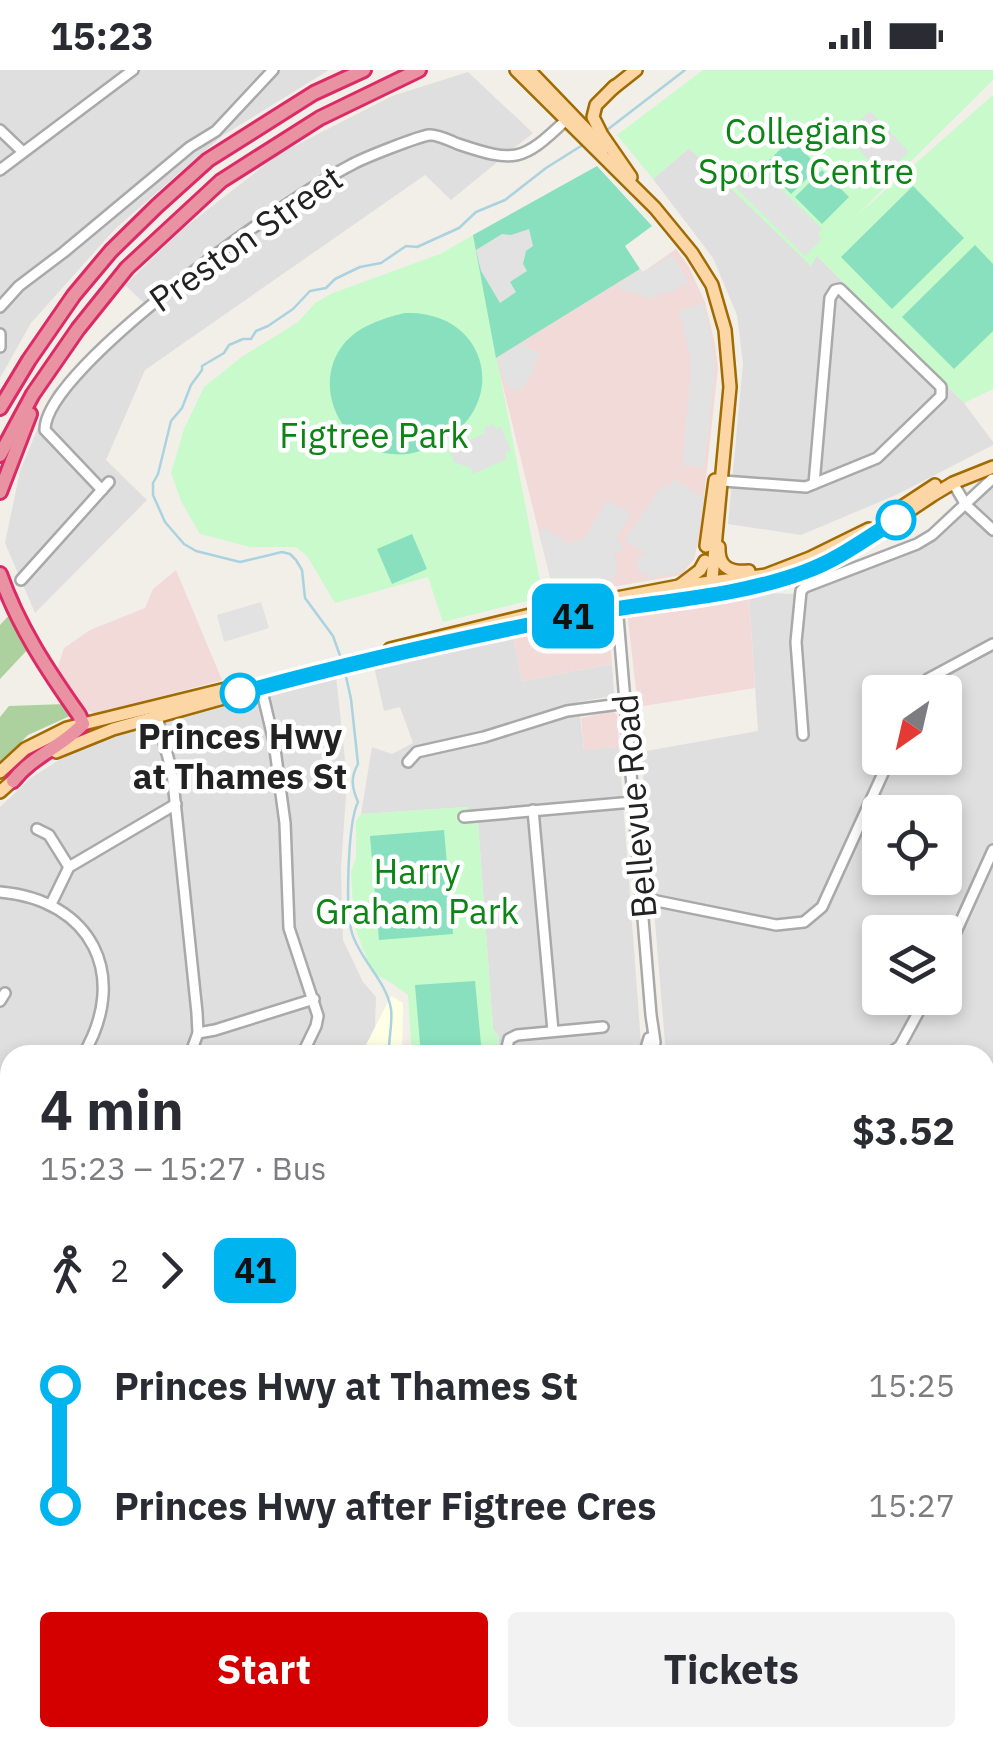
<!DOCTYPE html>
<html lang="en">
<head>
<meta charset="utf-8">
<style>
	:root { --surface:#fff; --page:#f2f2f3; --text:#2b2b33; --muted:#7c7c81; --accent:#d40000 }
	body { margin:0; font-family:"IBM Plex Sans",sans-serif; background:var(--page); color:var(--text); height:100vh; display:flex; flex-direction:column; font-size:38px; white-space:nowrap }
	* { box-sizing:border-box; margin:0 }
	p { font-size:32px; color:var(--muted) }
	.icon { flex:none; width:55px; height:55px; fill:none; stroke:currentColor; stroke-width:2; stroke-linecap:round; stroke-linejoin:round }
	.map { position:relative; flex:1; overflow:hidden }
	.details { position:absolute; left:0px; top:975px; width:995px; height:702px; display:flex; flex-direction:column; background:var(--surface); border-radius:30px 30px 0 0; box-shadow:0 5px 15px #0003 }
	.details>* { flex:none }
	.badge { padding:0 20px; border-radius:15px; font-size:35px; line-height:65px }
	.needle { width:65px; rotate:214deg }
	.controls { position:absolute; left:862px; top:605px; display:grid; gap:20px }
	.controls a { display:grid; place-items:center; width:100px; height:100px; border-radius:10px; background:var(--surface); box-shadow:0 5px 15px #0003; font-size:50px }
	.map>.badge { position:absolute; translate:-50% -50%; box-shadow:0 0 0 5px #fff }
	.legs { display:flex; align-items:center; gap:15px; height:110px; padding:0 40px; font-size:32px }
	.legs p { margin-inline-start:auto }
	.summary { display:flex; align-items:center; justify-content:space-between; height:170px; padding:0 40px }
	h1 { font-size:55px; font-weight:700; line-height:75px }
	.action { display:flex; gap:20px; margin-top:auto; padding:20px 40px }
	.action a { flex:1; height:115px; border-radius:10px; background:var(--accent); color:#fff; font-size:40px; font-weight:700; line-height:115px; text-align:center }
	.action a+a { background:var(--page); color:var(--text) }
	ul { padding:0 40px; list-style:none }
	li { display:flex; align-items:center; gap:35px; height:120px; font-size:38px }
	li i { display:grid; place-items:center; width:15px; height:100%; margin:0 12px; background:currentColor }
	li i::after { content:''; width:25px; height:25px; margin:-12px; border:8px solid; border-radius:50%; background:var(--surface) }
	li p { margin-inline-start:auto }
	li:first-child i { background:linear-gradient(#0000 50%,currentColor 0) }
	li:last-child i { background:linear-gradient(currentColor 50%,#0000 0) }
	.status { display:flex; justify-content:space-between; align-items:center; height:70px; padding:0 50px; background:var(--surface); direction:ltr }
	.status svg { height:28px; fill:currentColor }
	.map>svg:first-child { display:block }
	.residential { fill:#e0dfdf; fill-rule:evenodd }
	.commercial { fill:#f2dad9 }
	.education { fill:#ffffe5 }
	.forest { fill:#add19e }
	.park { fill:#c8facc }
	.pitch { fill:#88e0be }
	.parking { fill:#e2e2e2 }
	.lines { fill:none; stroke-linecap:round; stroke-linejoin:round }
	.stream { stroke:#aad3df; stroke-width:2.5 }
	.minor-casing { stroke:#a9a9a9; stroke-width:14 }
	.major-casing { stroke:#a06b00; stroke-width:16 }
	.highway-casing { stroke:#dc2a67; stroke-width:18 }
	.minor { stroke:#fff; stroke-width:9 }
	.major { stroke:#fcd6a4; stroke-width:11 }
	.highway { stroke:#e892a2; stroke-width:12 }
	.line-1-casing { stroke:#fff; stroke-width:22 }
	.line-1 { stroke:#00b5ef; stroke-width:15 }
	.stop-1-dot { fill:#fff; stroke:#00b5ef; stroke-width:5 }
	.labels { text-anchor:middle; stroke-width:9; stroke-linejoin:round; paint-order:stroke }
	.park-label { font-size:35px; fill:#0c8416; stroke:#fff }
	.street-label { font-size:35px; fill:#222; stroke:#fff }
	.stop-label { font-size:35px; font-weight:bold; fill:#222; stroke:#fff }
</style>
</head>
<body>
<div class="status"><b>15:23</b><svg viewBox="0 0 49 12"><path d="M0 12V9h3v3zM5 12V6h3v6zM10 12V3h3v9zM15 12V0h3v12zM26 1h20v11H26zM47 4h2v5h-2z"/></svg></div>
<div class="map">
<svg width="993" height="1676" viewBox="0 0 993 1676">
	<rect width="100%" height="100%" fill="#f2efe9"/>
	<g class="residential">
		<polygon points="0,0 329,0 222,66 115,159 31,253 0,308"/>
		<polygon points="468,2 533,63 451,130 425,105 145,300 106,390 147,430 35,543 5,473 20,401 53,321 144,233 125,215 184,158 279,84 392,26"/>
		<polygon points="689,78 811,195 816,185 964,333 993,372 993,375 896,425 801,465 728,454 743,294 737,245 713,188 653,109"/>
		<path d="M993,408V1015L985,1026V985H666L641,682L758,661L749,526L772,523L791,524L917,474ZM880,622H945V688H880ZM880,742H945V808H880ZM880,862H945V928H880Z"/>
		<polygon points="513,566 522,611 612,594 614,622 612,626 578,632 584,679 619,677 641,973 648,975 644,985 497,985 499,967 493,959 478,753 467,737 361,744 372,677 392,684 413,673 400,637 384,641 374,596"/>
		<polygon points="336,605 347,709 341,799 343,870 363,912 376,927 375,957 361,985 10,985 10,1420 0,1426 0,737 32,707 75,680 115,666 146,657 150,658 172,649"/>
		<polygon points="993,1078 993,1398 985,1407 985,1083"/>
		<polygon points="115,1668 753,1668 754,1676 115,1676"/>
	</g>
	<g class="commercial">
		<polygon points="676,179 689,197 705,232 715,274 718,298 700,464 694,489 681,505 560,526 554,524 496,288 640,199 643,202"/>
		<polygon points="176,500 222,610 95,644 85,639 57,600 64,578 90,560 145,538 153,519"/>
		<polygon points="749,526 755,618 638,637 627,541"/>
		<polygon points="604,548 609,551 612,594 522,611 513,566"/>
		<polygon points="613,641 617,645 619,677 584,680 581,648"/>
	</g>
	<polygon class="education" points="391,926 403,933 402,985 361,985"/>
	<g class="forest">
		<polygon points="12,542 31,576 0,609 0,555"/>
		<polygon points="65,634 72,645 28,665 0,693 0,647 9,636"/>
		<polygon points="803,1668 949,1668 947,1675 943,1676 805,1676"/>
	</g>
	<g class="park">
		<polygon points="703,0 993,0 993,10 856,146 993,25 993,319 964,333 817,186 811,196 689,78 653,109 617,65"/>
		<polygon points="473,165 543,527 443,552 428,507 335,533 307,486 296,477 250,477 200,464 181,431 171,403 184,359 204,317 243,286 298,252 315,233 333,223 440,184"/>
		<polygon points="467,737 478,753 493,959 499,967 497,985 412,985 408,925 390,912 372,903 354,855 351,802 356,787 356,751 361,744"/>
		<polygon points="10,1420 10,1668 92,1668 92,1676 0,1676 0,1426"/>
	</g>
	<g class="pitch">
		<polygon points="791,69 819,97 791,124 763,96"/>
		<polygon points="597,96 652,156 625,176 640,199 496,288 473,165"/>
		<polygon points="822,100 849,127 822,154 795,127"/>
		<polygon points="913,116 964,168 892,239 841,187"/>
		<polygon points="975,175 993,194 993,261 954,299 902,247"/>
		<path d="M404,243C489,239 512,337 437,374C423,381 408,386 392,384C341,380 311,316 343,275C358,256 382,249 404,243Z"/>
		<polygon points="412,464 427,499 392,514 377,479"/>
		<polygon points="444,760 453,864 379,870 370,766"/>
		<polygon points="475,911 482,985 421,985 415,915"/>
	</g>
	<g class="parking">
		<polygon points="870,41 909,82 898,92 904,99 882,119 878,114 876,98 850,70 858,62 853,56"/>
		<polygon points="756,95 822,159 818,163 821,170 805,186 735,117"/>
		<polygon points="529,159 533,176 526,181 523,194 527,201 510,212 516,222 500,233 481,201 476,180 502,164 511,165"/>
		<polygon points="672,185 689,212 668,224 666,221 650,229 619,218 618,215 640,199 643,202"/>
		<polygon points="703,233 709,255 714,288 714,310 704,397 682,395 690,312 690,286 679,241"/>
		<polygon points="524,272 527,277 540,284 533,294 536,297 520,322 506,315 498,288"/>
		<polygon points="493,354 496,359 501,357 511,380 505,383 507,389 473,404 471,398 454,392 448,374 466,367 468,371 485,363 484,358"/>
		<polygon points="674,409 704,428 697,472 692,490 679,503 647,508 645,502 639,503 636,488 645,484 624,470 662,415 667,418"/>
		<polygon points="607,430 632,444 616,468 623,477 623,481 614,483 618,506 612,508 614,514 560,523 559,518 554,518 539,464 543,457 568,473 584,469"/>
		<polygon points="261,532 269,558 224,572 217,545"/>
	</g>
	<g class="lines">
		<g class="stream">
			<polyline points="607,60 685,0"/>
			<polyline points="343,594 333,566 305,528 302,500 296,490 290,484 282,482 240,492 196,481 184,474 165,452 153,425 153,413 158,404 171,351 182,338 191,315 202,300 202,296 224,283 229,275 243,269 251,269 256,261 268,256 293,239 310,221 326,218 335,209 360,197 381,193 406,176 417,177 459,158 476,142 505,130 546,98 581,76"/>
			<path d="M345,602L351,629L358,694C350,708 352,718 358,732C348,752 345,840 352,863C360,890 386,910 391,939C393,953 388,970 389,985"/>
			<polyline points="985,1563 993,1556"/>
			<polyline points="831,1669 835,1668"/>
			<polyline points="95,1676 96,1668"/>
		</g>
		<defs>
			<g id="minor">
				<polyline points="0,60 23,82"/>
				<polyline points="0,100 133,0"/>
				<polyline points="0,237 19,216 64,182 190,77 216,61 273,0"/>
				<polyline points="0,264 0,277"/>
				<polyline points="723,411 806,417 877,388 941,326 941,317 937,313 840,219 835,220 830,228 814,414"/>
				<polyline points="953,413 966,435 993,460"/>
				<path d="M102,420L45,360C44,298 292,125 351,95C363,88 417,67 429,65C438,64 450,71 458,74C515,93 522,92 566,50"/>
				<polyline points="21,510 109,412"/>
				<polyline points="617,535 651,945 655,972 653,985"/>
				<polyline points="261,617 274,672 285,753 289,858 318,946 316,956 302,985"/>
				<polyline points="918,622 928,609 993,574"/>
				<polyline points="156,643 172,702 197,943 198,963 190,985"/>
				<polyline points="803,665 796,572 801,521 805,517 917,474 932,465 992,409"/>
				<polyline points="408,692 417,682 484,667 567,641 627,633"/>
				<polyline points="533,740 553,961"/>
				<polyline points="464,747 633,732"/>
				<polyline points="37,759 49,765 69,797"/>
				<path d="M0,822C92,830 130,906 83,985"/>
				<polyline points="642,828 776,855 804,852 822,837 890,688"/>
				<polyline points="51,834 69,797 176,734"/>
				<polyline points="945,886 993,780"/>
				<polyline points="0,931 5,923"/>
				<polyline points="198,963 215,960 314,929"/>
				<polyline points="505,985 509,969 517,965 603,957"/>
				<polyline points="644,985 649,968"/>
				<polyline points="887,985 900,976 926,928"/>
				<polyline points="0,1123 10,1106"/>
				<polyline points="985,1163 993,1156"/>
				<polyline points="0,1171 10,1176"/>
				<polyline points="985,1200 993,1205"/>
				<polyline points="0,1357 10,1340"/>
				<polyline points="985,1407 993,1398"/>
				<polyline points="985,1426 993,1418"/>
				<polyline points="167,1668 170,1676"/>
				<polyline points="492,1668 497,1676"/>
				<polyline points="744,1668 745,1676"/>
				<polyline points="286,1671 300,1676"/>
				<polyline points="597,1676 605,1668"/>
				<polyline points="762,1676 763,1668"/>
			</g>
			<g id="major">
				<polyline points="516,0 655,138 692,183 712,215 725,260 730,317 711,520"/>
				<polyline points="529,0 604,78"/>
				<polyline points="615,16 596,35 593,47 602,65 631,107"/>
				<polyline points="612,19 636,0"/>
				<polyline points="897,440 935,415"/>
				<polyline points="706,476 715,410"/>
				<path d="M719,477C718,497 730,503 749,501"/>
				<polyline points="679,516 700,500 705,491"/>
				<polyline points="390,579 538,543 679,516 766,505 810,488 869,459"/>
				<polyline points="56,682 113,659 274,614 531,554 597,541 734,521 781,510 843,485 933,425 953,413 993,397"/>
				<polyline points="0,702 25,679 67,658 246,614"/>
				<polyline points="0,722 19,705"/>
			</g>
			<g id="highway">
				<polyline points="0,338 29,290 74,225 111,181 157,136 208,90 314,23 364,0"/>
				<polyline points="0,385 33,324 78,259 127,198 221,111 320,48 419,0"/>
				<polyline points="0,422 30,344"/>
				<path d="M0,504C18,556 48,601 79,645L83,654C62,677 32,686 13,711"/>
			</g>
		</defs>
		<use href="#minor" class="minor-casing"/>
		<use href="#major" class="major-casing"/>
		<use href="#highway" class="highway-casing"/>
		<use href="#minor" class="minor"/>
		<use href="#major" class="major"/>
		<use href="#highway" class="highway"/>
	</g>
	<g class="lines">
		<defs>
			<path id="line-1" d="M240,623C349,593 461,568 573,546C648,531 732,529 804,502C838,490 865,469 896,450"/>
		</defs>
		<use href="#line-1" class="line-1-casing"/>
		<use href="#line-1" class="line-1"/>
	</g>
	<g class="stop-1-dot">
		<circle cx="896" cy="450" r="18"/>
		<circle cx="240" cy="623" r="18"/>
	</g>
	<g class="labels">
		<g class="park-label">
			<text x="806" y="74">Collegians<tspan x="806" dy="40">Sports Centre</tspan></text>
			<text x="374" y="378">Figtree Park</text>
			<text x="417" y="814">Harry<tspan x="417" dy="40">Graham Park</tspan></text>
		</g>
		<g class="street-label">
			<text transform="translate(246 169) rotate(-35)" y="12">Preston Street</text>
			<text transform="translate(635 736) rotate(-95)" y="12">Bellevue Road</text>
		</g>
		<g class="stop-label">
			<text x="240" y="679">Princes Hwy<tspan x="240" dy="40">at Thames St</tspan></text>
		</g>
	</g>
</svg>
<div class="controls">
<a><svg class="needle" viewBox="-14 -14 28 28"><path d="M0-13l5 13h-10z" fill="#e53935"/><path d="M0 13l5-13h-10z" fill="#7c7c81"/></svg></a>
<a><svg class="icon" aria-label="locate" viewBox="0 0 24 24"><circle cx="12" cy="12" r="6"/><path d="M12 2v4M12 18v4M2 12h4M18 12h4"/></svg></a>
<a><svg class="icon" aria-label="layers" viewBox="0 0 24 24"><path d="M12 4l9 5-9 5-9-5zM3 14l9 5 9-5"/></svg></a>
</div>
<b class="badge" style="left:573px;top:546px;background:#00b5ef;color:#111">41</b>
<section class="details">
<div class="summary"><div><h1>4 min</h1><p>15:23 – 15:27 · Bus</p></div><b>$3.52</b></div>
<div class="legs"><svg class="icon" aria-label="walk" viewBox="0 0 24 24"><circle cx="13" cy="4" r="2"/><path d="M13 8l-2 6 4 7M11 14l-3 7M7 12l3-4h3l4 4"/></svg>2<svg class="icon" aria-label="forward" viewBox="0 0 24 24"><path d="M9 5l7 7-7 7"/></svg><b class="badge" style="background:#00b5ef;color:#111">41</b></div>
<ul>
<li><i style="color:#00b5ef"></i><b>Princes Hwy at Thames St</b><p>15:25</p></li>
<li><i style="color:#00b5ef"></i><b>Princes Hwy after Figtree Cres</b><p>15:27</p></li>
</ul>
<div class="action"><a>Start</a><a>Tickets</a></div>
</section>
</div>
</body>
</html>
